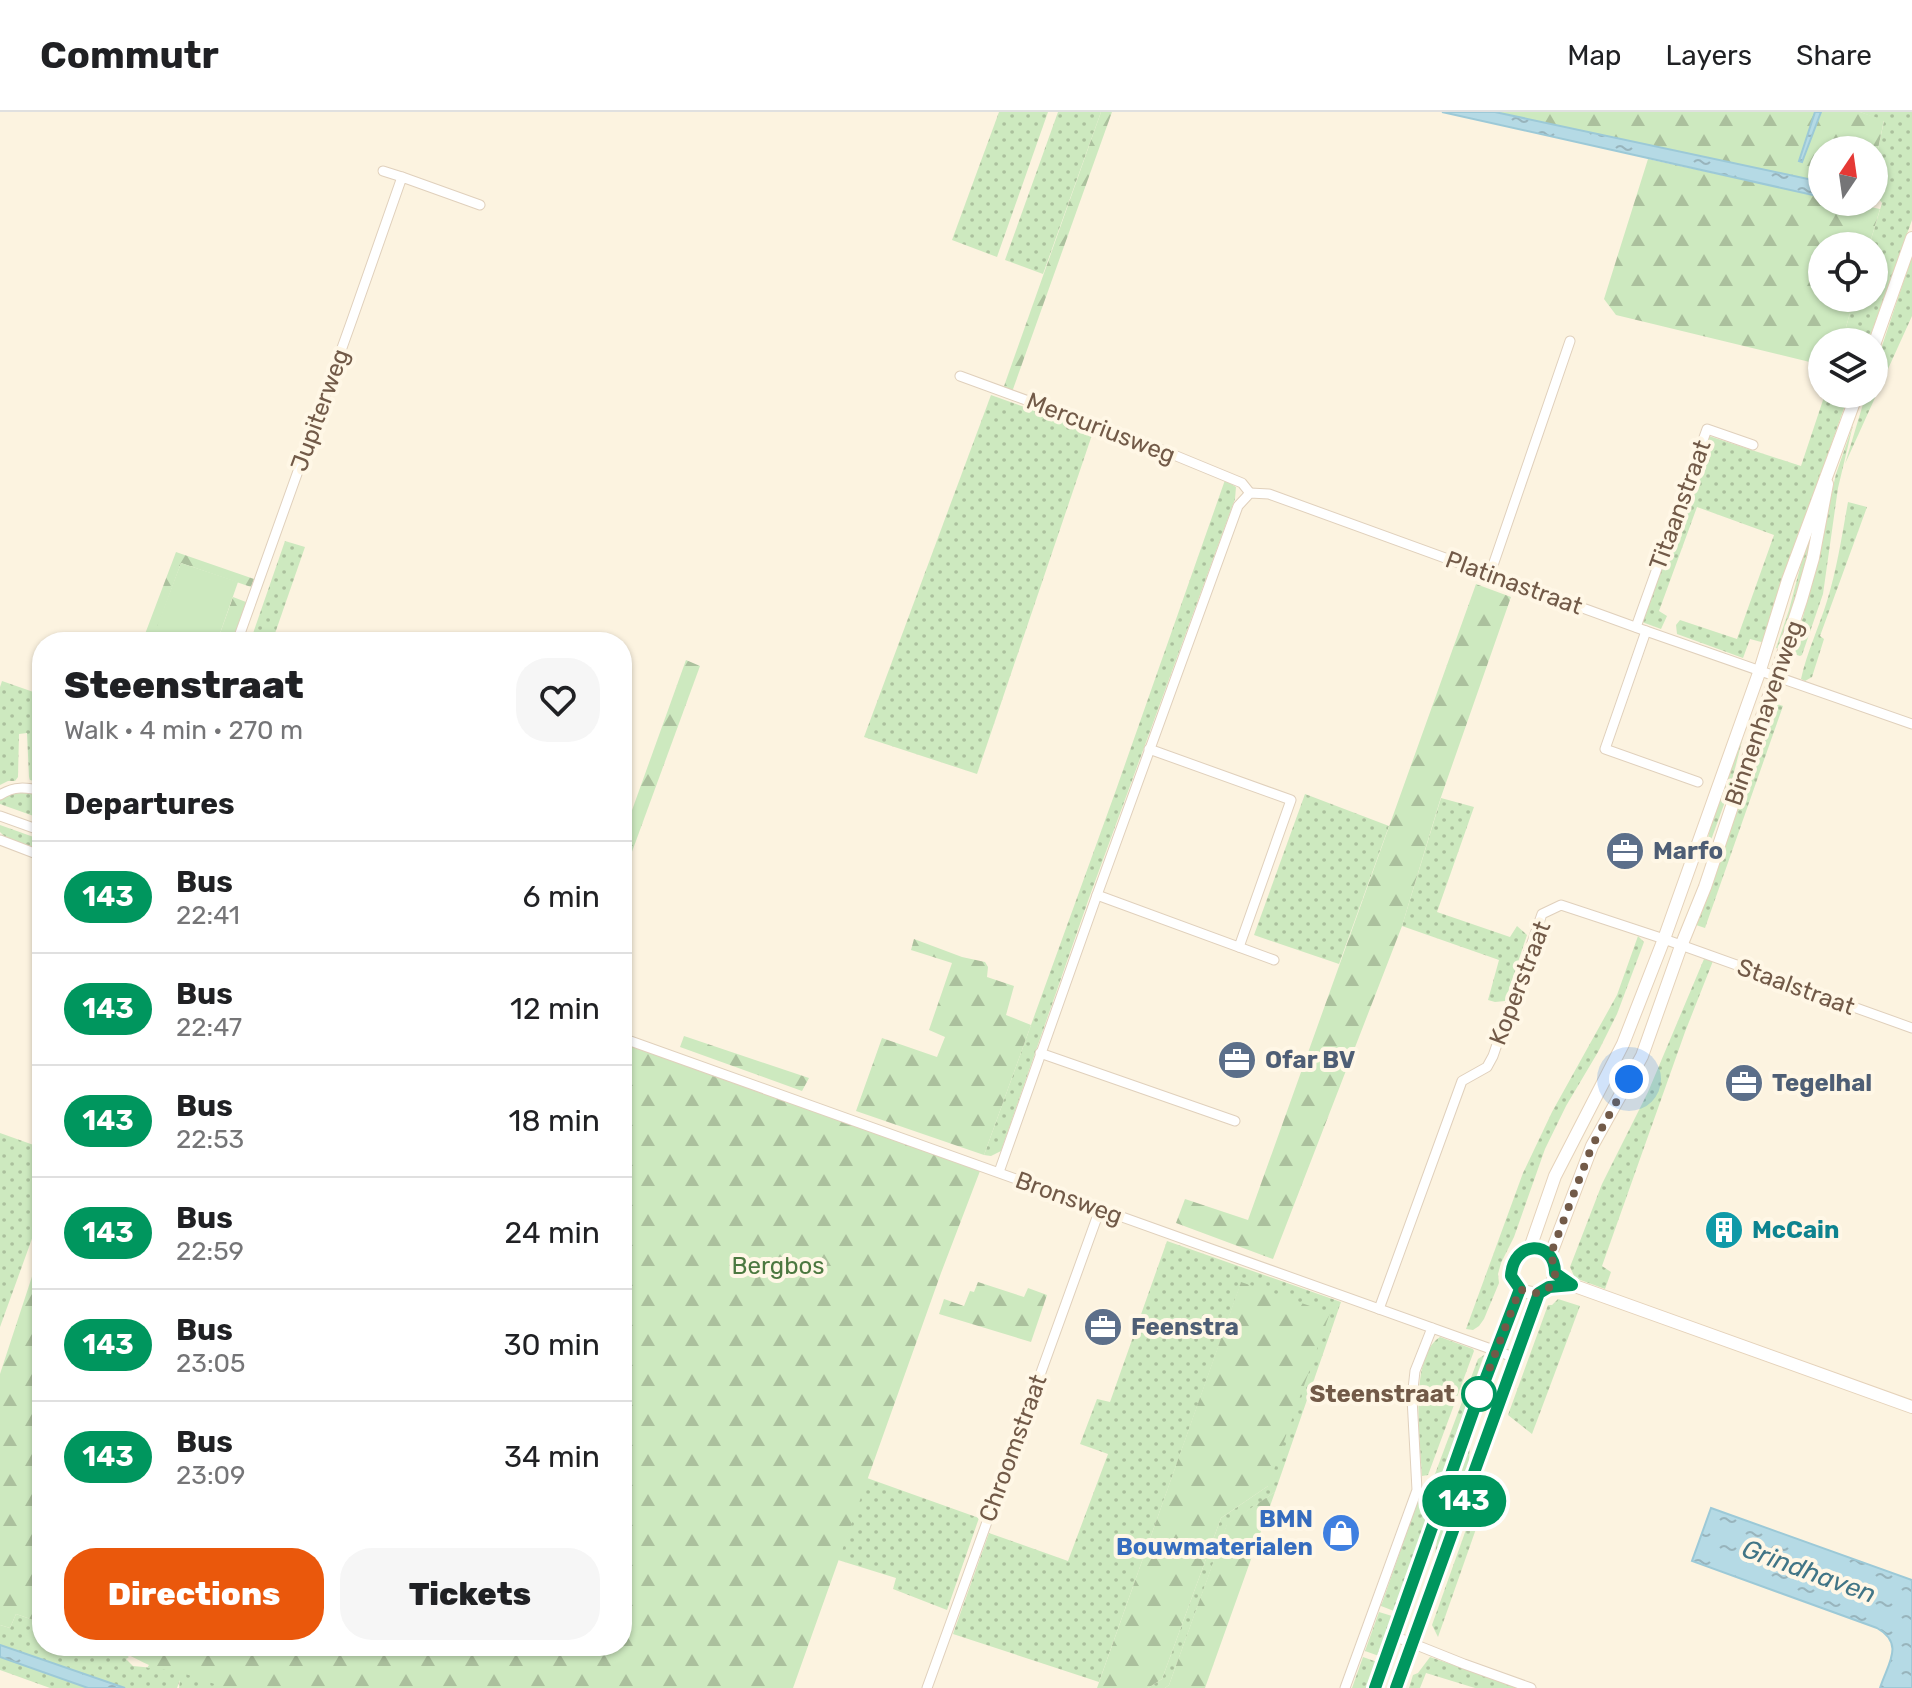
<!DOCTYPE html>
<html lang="en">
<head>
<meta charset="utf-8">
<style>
	:root { --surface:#fff; --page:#f6f6f6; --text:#202124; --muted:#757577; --line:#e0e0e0; --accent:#ea580c }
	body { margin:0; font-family:Rubik,sans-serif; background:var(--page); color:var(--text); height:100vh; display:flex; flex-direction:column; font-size:30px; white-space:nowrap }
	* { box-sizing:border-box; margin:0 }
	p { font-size:26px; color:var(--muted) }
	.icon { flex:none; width:44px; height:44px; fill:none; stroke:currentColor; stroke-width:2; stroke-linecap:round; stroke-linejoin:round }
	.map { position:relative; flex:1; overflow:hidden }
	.panel { position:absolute; left:32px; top:520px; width:600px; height:1024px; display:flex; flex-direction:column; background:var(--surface); border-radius:32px; box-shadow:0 2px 6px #0004 }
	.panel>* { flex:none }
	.badge { padding:0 16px; border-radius:26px; font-size:28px; line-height:52px }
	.needle { width:52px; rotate:13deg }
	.tools { position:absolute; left:1808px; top:24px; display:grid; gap:16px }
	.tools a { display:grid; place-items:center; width:80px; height:80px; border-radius:50%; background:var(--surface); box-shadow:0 2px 6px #0004; font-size:40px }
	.you { position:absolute; width:40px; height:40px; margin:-20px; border:6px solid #fff; border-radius:50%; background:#1a73e8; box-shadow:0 0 0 12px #1a73e833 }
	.map>.badge { position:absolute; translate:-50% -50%; box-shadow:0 0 0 4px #fff }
	h2 { padding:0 32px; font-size:30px; line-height:72px }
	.round { display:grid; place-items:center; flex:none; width:84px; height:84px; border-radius:32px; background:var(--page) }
	.headline { display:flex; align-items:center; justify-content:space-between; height:136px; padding:0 32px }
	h1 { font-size:38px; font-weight:800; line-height:60px }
	.cta { display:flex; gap:16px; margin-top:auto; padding:16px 32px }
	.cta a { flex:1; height:92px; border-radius:32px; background:var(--accent); color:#fff; font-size:32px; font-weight:800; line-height:92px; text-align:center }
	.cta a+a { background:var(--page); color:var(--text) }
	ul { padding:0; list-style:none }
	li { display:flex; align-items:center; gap:24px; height:112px; padding:0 32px; border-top:2px solid var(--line) }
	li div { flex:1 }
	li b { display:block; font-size:30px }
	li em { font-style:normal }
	li .badge { min-width:88px; font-weight:700; text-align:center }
	header { display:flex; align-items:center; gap:48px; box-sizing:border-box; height:112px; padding:0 40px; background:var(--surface); border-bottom:2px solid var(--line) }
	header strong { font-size:38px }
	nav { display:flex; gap:44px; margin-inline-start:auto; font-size:28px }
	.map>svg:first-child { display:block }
	.grass { fill:url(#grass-dots) }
	.forest { fill:url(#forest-firs) }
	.park { fill:#cde9bf }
	.water { fill:url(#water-ripples); stroke:#9cc9d7; stroke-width:2 }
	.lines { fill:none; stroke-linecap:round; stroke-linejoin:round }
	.street-casing { stroke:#e0d0bc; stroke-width:11 }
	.secondary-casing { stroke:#e5d2ba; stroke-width:14 }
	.street { stroke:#fff; stroke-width:9 }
	.secondary { stroke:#fff; stroke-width:12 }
	.line-casing { stroke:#fff; stroke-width:18 }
	.line { stroke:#00965e; stroke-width:12 }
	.walk { stroke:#725a48; stroke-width:8; stroke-dasharray:0 14.4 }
	.stop-dot { fill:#fff; stroke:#00965e; stroke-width:4 }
	.labels { text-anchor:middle; stroke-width:8; stroke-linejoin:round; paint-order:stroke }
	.street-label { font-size:24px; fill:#725a48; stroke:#fff7e6 }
	.service-label { font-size:24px; font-weight:bold; fill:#4e5e75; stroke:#fff7e6; text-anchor:start }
	.culture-label { font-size:24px; font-weight:bold; fill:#0d838f; stroke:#fff7e6; text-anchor:start }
	.park-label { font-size:24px; fill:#4c7840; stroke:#fff7e6 }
	.stop-label { font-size:24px; font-weight:bold; fill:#725a48; stroke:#fff7e6; text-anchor:end }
	.shop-label { font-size:24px; font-weight:bold; fill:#366cbe; stroke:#fff7e6; text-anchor:end }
	.water-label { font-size:26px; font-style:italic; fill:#417586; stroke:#fff7e6 }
</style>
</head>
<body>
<header>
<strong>Commutr</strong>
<nav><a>Map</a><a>Layers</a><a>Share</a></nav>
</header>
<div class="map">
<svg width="1912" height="1576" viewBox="0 0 1912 1576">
	<defs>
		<pattern id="grass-dots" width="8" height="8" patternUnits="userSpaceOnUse" patternTransform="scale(2)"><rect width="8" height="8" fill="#cde9bf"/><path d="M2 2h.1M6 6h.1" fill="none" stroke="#abc09d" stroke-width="1.8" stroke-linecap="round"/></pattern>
		<pattern id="forest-firs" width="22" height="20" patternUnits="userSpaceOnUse" patternTransform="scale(2)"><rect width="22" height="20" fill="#cde9bf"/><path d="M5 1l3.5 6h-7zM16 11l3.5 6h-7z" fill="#abc09d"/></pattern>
		<pattern id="water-ripples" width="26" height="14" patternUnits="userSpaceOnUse" patternTransform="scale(2)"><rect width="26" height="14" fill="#b5dae5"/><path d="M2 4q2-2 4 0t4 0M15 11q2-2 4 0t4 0" fill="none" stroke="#98b4bc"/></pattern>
	</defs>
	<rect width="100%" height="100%" fill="#fcf3e0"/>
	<g class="grass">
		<polygon points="999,0 1048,0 997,145 952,128"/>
		<polygon points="1058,0 1101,0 1043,162 1005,148"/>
		<polygon points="1860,0 1912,0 1912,108 1868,230 1842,230 1854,186 1874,186 1874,134 1869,134 1882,91 1874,81 1874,56 1884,9"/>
		<polygon points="1912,144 1912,204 1845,352 1866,282 1874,282 1874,258"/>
		<polygon points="1825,282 1849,282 1792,444 1765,531 1750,527 1743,546 1677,522 1676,513 1680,508 1737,527 1774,423 1697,395 1659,499 1667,504 1661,517 1642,510 1709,324 1801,354"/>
		<polygon points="991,283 1093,320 977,662 864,625"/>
		<polygon points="1853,313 1838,376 1823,482 1802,543 1800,544 1791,541 1803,505 1836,362"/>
		<polygon points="1225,368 1236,375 1235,387 1089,786 1001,1039 991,1044 984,1043 1116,678"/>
		<path d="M1848,390L1867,395L1820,524L1824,527L1812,565L1805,569L1801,567C1807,540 1819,515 1827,489C1837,457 1842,423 1848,390Z"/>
		<polygon points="1813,406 1813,435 1782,538 1776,536 1789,498"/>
		<polygon points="285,429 305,435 272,530 250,530"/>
		<polygon points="2,569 42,583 42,671 30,668 29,665 27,621 19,622 18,665 15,669 8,669 0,673 0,575"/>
		<polygon points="1772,590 1783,594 1705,816 1696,813 1702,793"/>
		<polygon points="1743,625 1730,676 1703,750 1712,707"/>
		<polygon points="29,680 42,683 42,707 0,692 0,687 12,682"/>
		<polygon points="1305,682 1389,714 1339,852 1254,823"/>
		<polygon points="1441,686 1474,695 1437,800 1510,825 1517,814 1527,823 1505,889 1495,890 1488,888 1499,848 1402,814"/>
		<polygon points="0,713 42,728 42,739 8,728 0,720"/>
		<polygon points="1638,824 1644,830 1617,902 1598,940 1566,994 1545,1037 1514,1125 1501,1151 1498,1162 1499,1171 1484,1207 1479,1214 1473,1218 1466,1217 1523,1061 1552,1000 1617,883"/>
		<polygon points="1704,847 1713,849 1685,920 1602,1154 1611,1160 1605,1177 1575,1166 1570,1155 1602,1072 1648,980"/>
		<polygon points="0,1021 42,1036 42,1099 0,1215"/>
		<polygon points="1167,1129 1341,1190 1275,1380 1227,1413 1169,1573 1165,1576 1148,1576 1162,1567 1221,1406 1268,1374 1241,1171 1099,1570 953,1522 989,1421 1068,1449 1108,1342 1080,1332 1097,1287 1110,1290"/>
		<polygon points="1558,1187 1580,1194 1532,1322 1508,1303 1548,1193 1552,1193"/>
		<path d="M1440,1225L1473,1237L1474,1239L1428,1363L1422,1364C1421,1331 1408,1245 1440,1225Z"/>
		<polygon points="1484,1243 1394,1499 1381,1494 1423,1374 1432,1368 1435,1362 1478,1247"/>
		<polygon points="1470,1327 1469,1350 1434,1448 1441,1404"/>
		<polygon points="867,1366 979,1406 947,1498 893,1477 896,1466 838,1448"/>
		<polygon points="1490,1377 1438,1525 1432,1513 1478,1384"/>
		<polygon points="1379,1500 1392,1504 1379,1544 1365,1539"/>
		<path d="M16,1502L42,1511V1534C68,1534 109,1527 129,1545L126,1547L133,1554L184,1559L229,1576H179L180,1568L177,1576H125L0,1533V1513L10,1516Z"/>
		<polygon points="0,1545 88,1576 50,1576 0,1558"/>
		<polygon points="1363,1545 1377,1550 1368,1576 1352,1576"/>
		<polygon points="1430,1545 1520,1576 1475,1576 1426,1561 1420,1576 1409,1576 1413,1563 1418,1561"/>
	</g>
	<g class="forest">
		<polygon points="1101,0 1112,0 1012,280 1003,277"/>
		<polygon points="1495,0 1860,0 1884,8 1874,56 1874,38 1822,38 1822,70"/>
		<polygon points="1648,47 1822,85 1822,90 1847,90 1880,97 1869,134 1822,134 1822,186 1854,186 1842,230 1822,230 1822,253 1616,203 1604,187"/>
		<polygon points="176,440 254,467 251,475 181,451 152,530 142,530"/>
		<polygon points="1476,472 1511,485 1441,685 1402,814 1273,1147 1176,1111 1185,1087 1248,1108"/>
		<polygon points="233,485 246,490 232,530 217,530"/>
		<polygon points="686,548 700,554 622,767 622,726"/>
		<polygon points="914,827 962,845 985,850 988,855 987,865 1014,874 1006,903 1031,913 984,1043 856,999 882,926 937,945 945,925 929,918 952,851 911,838"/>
		<polygon points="684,924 809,966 802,979 680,935"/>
		<path d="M622,931L980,1059L941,1161L793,1576H226L177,1559L147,1556L149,1553C134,1546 122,1539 107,1534H622Z"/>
		<polygon points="42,1134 42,1511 16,1502 10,1516 0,1513 0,1262"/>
		<polygon points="978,1170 1024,1185 1028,1176 1047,1183 1031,1230 939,1202 944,1187 964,1194 970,1179 974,1180"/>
		<polygon points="1241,1170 1330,1201 1268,1374 1221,1406 1162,1567 1148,1576 1097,1576"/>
		<polygon points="1275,1380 1205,1576 1165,1576 1169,1573 1227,1412"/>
	</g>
	<polygon class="park" points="181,451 238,470 217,530 151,530"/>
	<g class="water">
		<polygon points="1442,0 1495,0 1822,70 1822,85"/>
		<polygon points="1815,0 1821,0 1802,50 1799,49"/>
		<path d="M1711,1396L1912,1468V1576H1880C1888,1551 1905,1532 1877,1516L1692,1449Z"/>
		<polygon points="0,1533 125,1576 88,1576 0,1545"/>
	</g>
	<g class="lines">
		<defs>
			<g id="street">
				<polyline points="383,59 402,65"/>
				<polyline points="960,264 1157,336 1242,371 1250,381"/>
				<polyline points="1490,462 1570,229"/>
				<polyline points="1636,515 1707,317 1753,333"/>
				<polyline points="1646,519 1605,637 1698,670"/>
				<polyline points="237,530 353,205 402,65 480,93"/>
				<polyline points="1149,637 1291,688 1239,835"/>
				<path d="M0,683C14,674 26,675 42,679"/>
				<polyline points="0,704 42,719"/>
				<polyline points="0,728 42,744"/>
				<polyline points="1097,783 1274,848"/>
				<polyline points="622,926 1516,1246"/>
				<polyline points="1040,941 1235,1009"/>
				<polyline points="999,1060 1097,783 1238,394 1250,381 1269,382 1646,519 1912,612"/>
				<polyline points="1379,1197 1462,969 1487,955 1493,944 1542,802 1561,793 1664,827 1912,916"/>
				<polyline points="1394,1524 1464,1552 1531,1576"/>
				<polyline points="927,1576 1100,1097"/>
				<polyline points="1345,1576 1417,1378 1412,1286 1415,1259 1432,1216"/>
			</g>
			<g id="secondary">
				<polyline points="1874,233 1912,126"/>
				<polyline points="1530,1136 1555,1064 1623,932 1664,827 1760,558 1788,468 1857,282"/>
				<circle cx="1533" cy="1159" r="22"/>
				<polyline points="1550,1144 1592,1034 1642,944 1681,834 1705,775 1801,488 1813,446 1827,372"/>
				<polyline points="1555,1161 1572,1173 1912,1295"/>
				<polyline points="1375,1576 1477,1289 1520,1177"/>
				<polyline points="1396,1576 1539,1181"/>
			</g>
		</defs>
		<use href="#street" class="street-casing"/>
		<use href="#secondary" class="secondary-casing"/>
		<use href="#street" class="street"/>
		<use href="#secondary" class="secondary"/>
	</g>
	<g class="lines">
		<defs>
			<path id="line" d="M1375,1576L1477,1289L1520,1177L1511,1164C1513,1128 1555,1127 1555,1161L1572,1173L1549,1175L1539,1181L1396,1576"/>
		</defs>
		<use href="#line" class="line-casing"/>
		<use href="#line" class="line"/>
		<path class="walk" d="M1479,1282L1477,1289L1520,1177C1545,1191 1565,1167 1550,1144L1592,1034L1629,967"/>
	</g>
	<defs>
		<symbol id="office-disc" viewBox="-11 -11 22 22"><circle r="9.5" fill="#5c6f8a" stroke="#fff7e6"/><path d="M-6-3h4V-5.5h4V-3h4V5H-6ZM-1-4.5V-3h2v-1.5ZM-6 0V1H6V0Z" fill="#fff"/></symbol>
		<symbol id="building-disc" viewBox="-11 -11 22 22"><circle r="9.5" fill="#0f9aa8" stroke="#fff7e6"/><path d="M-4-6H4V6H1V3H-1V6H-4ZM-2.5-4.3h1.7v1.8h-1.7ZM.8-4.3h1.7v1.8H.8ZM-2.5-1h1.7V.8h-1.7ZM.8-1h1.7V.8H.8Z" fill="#fff"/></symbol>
		<symbol id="shop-disc" viewBox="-11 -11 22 22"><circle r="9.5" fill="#3f7fe0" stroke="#fff7e6"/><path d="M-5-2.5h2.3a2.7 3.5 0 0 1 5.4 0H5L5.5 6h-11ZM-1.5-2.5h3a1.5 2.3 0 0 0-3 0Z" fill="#fff"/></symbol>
	</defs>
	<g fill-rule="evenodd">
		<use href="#office-disc" x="1603" y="717" width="44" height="44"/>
		<use href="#office-disc" x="1215" y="926" width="44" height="44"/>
		<use href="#office-disc" x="1722" y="949" width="44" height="44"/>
		<use href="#building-disc" x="1702" y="1096" width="44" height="44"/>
		<use href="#office-disc" x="1081" y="1193" width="44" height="44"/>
		<use href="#shop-disc" x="1319" y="1399" width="44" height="44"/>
	</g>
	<circle class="stop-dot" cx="1479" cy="1282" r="16"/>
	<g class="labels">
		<g class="street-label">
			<text transform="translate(320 298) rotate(-70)" y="8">Jupiterweg</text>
			<text transform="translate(1101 316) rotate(21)" y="8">Mercuriusweg</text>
			<text transform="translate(1680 393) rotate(-70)" y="8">Titaanstraat</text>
			<text transform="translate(1514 471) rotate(20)" y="8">Platinastraat</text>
			<text transform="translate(1764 601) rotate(-71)" y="8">Binnenhavenweg</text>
			<text transform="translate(1520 871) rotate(-69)" y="8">Koperstraat</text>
			<text transform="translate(1796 875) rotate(20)" y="8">Staalstraat</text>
			<text transform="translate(1069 1086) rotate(20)" y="8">Bronsweg</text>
			<text transform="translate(1013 1336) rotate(-70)" y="8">Chroomstraat</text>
		</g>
		<g class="service-label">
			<text x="1653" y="747">Marfo</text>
			<text x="1265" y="956">Ofar BV</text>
			<text x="1772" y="979">Tegelhal</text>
			<text x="1131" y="1223">Feenstra</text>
		</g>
		<g class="culture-label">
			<text x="1752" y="1126">McCain</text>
		</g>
		<g class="park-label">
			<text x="778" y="1162">Bergbos</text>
		</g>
		<g class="stop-label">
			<text x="1455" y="1290">Steenstraat</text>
		</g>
		<g class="shop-label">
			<text x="1313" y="1415">BMN<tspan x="1313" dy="28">Bouwmaterialen</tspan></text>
		</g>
		<g class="water-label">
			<text transform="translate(1809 1459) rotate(20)" y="9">Grindhaven</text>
		</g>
	</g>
</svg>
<div class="tools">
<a><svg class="needle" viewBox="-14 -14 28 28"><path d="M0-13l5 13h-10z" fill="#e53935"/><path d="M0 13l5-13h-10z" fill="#757577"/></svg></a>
<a><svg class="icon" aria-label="locate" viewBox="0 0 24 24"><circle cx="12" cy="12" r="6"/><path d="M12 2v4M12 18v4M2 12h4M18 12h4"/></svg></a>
<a><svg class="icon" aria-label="layers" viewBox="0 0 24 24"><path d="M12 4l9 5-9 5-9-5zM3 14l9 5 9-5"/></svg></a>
</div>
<div class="you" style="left:1629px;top:967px"></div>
<b class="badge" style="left:1464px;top:1389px;background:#00965e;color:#fff">143</b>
<section class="panel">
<div class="headline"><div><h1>Steenstraat</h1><p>Walk · 4 min · 270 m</p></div><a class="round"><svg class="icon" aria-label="heart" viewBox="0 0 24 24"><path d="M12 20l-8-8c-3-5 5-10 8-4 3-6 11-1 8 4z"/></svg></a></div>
<h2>Departures</h2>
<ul>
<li><span class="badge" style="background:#00965e;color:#fff">143</span><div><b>Bus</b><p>22:41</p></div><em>6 min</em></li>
<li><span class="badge" style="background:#00965e;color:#fff">143</span><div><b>Bus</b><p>22:47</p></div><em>12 min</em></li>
<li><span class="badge" style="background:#00965e;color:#fff">143</span><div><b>Bus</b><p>22:53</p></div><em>18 min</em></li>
<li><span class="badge" style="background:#00965e;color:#fff">143</span><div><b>Bus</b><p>22:59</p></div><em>24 min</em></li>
<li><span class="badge" style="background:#00965e;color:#fff">143</span><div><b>Bus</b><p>23:05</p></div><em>30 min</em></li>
<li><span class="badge" style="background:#00965e;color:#fff">143</span><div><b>Bus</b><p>23:09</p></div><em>34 min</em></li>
</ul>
<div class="cta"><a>Directions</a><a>Tickets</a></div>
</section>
</div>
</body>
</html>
